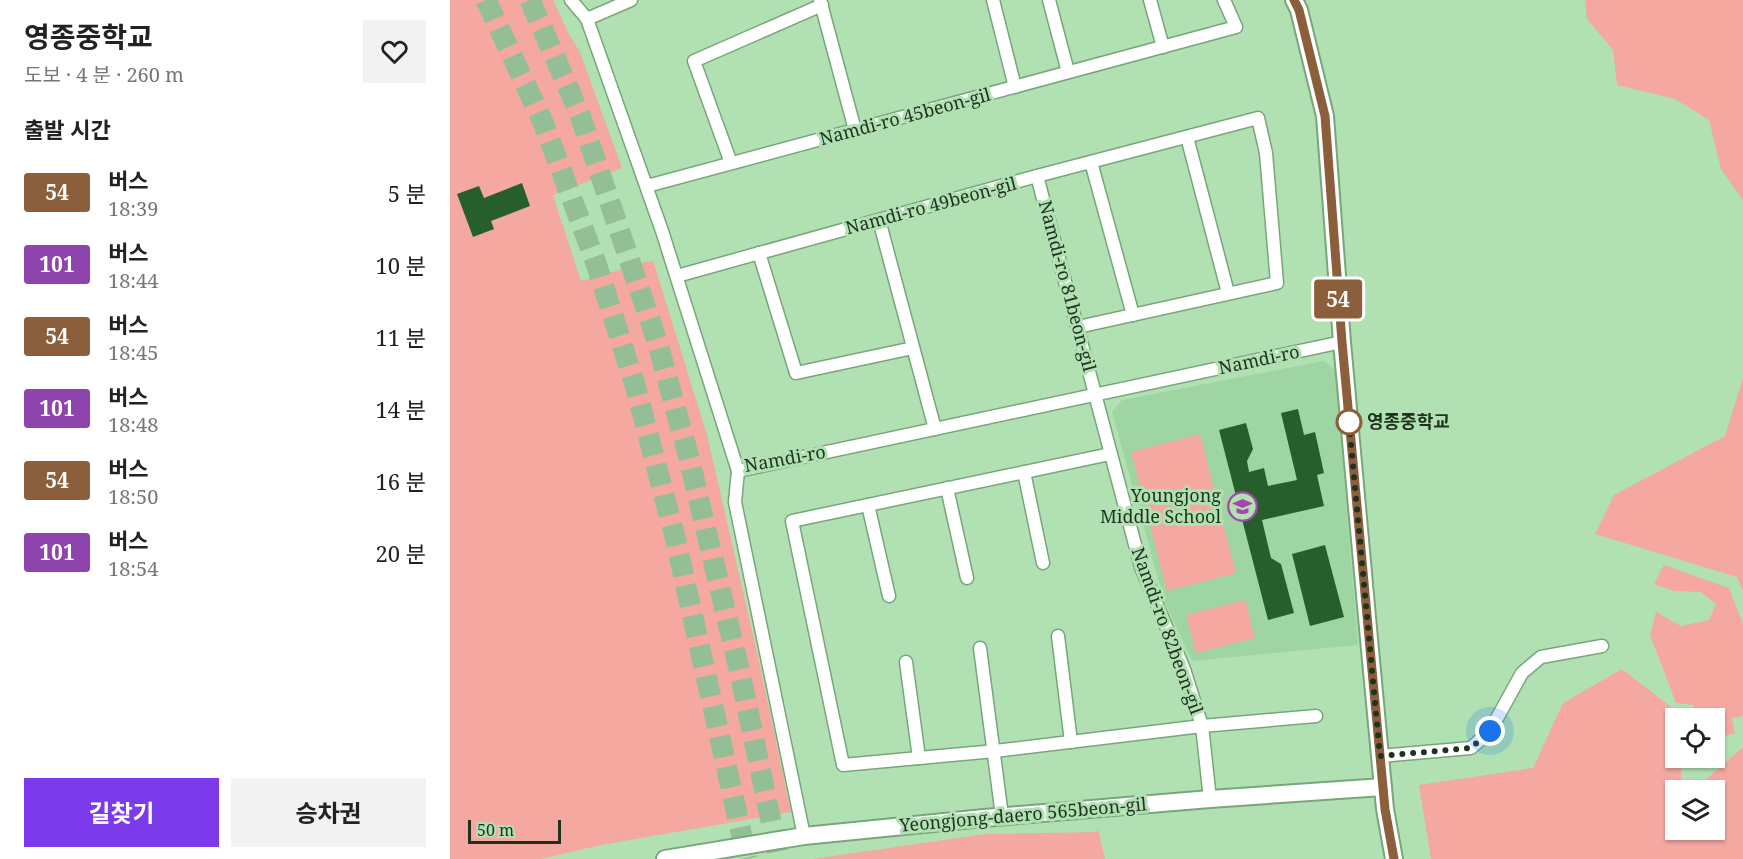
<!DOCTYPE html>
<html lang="ko">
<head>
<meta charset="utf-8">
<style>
	:root { --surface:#fff; --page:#f2f2f2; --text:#222; --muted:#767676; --accent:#7c3aed }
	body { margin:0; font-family:"Noto Serif","Noto Sans KR",serif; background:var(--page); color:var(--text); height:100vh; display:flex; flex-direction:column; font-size:22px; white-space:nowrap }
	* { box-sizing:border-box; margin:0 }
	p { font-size:20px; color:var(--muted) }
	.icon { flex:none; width:33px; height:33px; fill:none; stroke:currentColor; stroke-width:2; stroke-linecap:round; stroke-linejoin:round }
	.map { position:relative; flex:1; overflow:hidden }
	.panel { display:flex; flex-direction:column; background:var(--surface); width:450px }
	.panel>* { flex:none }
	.badge { padding:0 12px; border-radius:4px; font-size:21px; line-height:39px }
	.controls { position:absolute; left:1215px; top:708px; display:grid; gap:12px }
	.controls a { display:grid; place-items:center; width:60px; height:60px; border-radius:0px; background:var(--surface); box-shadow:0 2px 4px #0004; font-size:30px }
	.scale { position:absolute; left:18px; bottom:15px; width:93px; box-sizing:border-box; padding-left:6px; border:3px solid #1f3220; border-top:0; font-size:16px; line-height:21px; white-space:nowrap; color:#1f3220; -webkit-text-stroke:4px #b1e1b3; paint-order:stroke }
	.you { position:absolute; width:30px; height:30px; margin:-15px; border:4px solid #fff; border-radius:50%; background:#1a73e8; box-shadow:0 0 0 9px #1a73e833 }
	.map>.badge { position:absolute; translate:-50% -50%; box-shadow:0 0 0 3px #fff }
	h2 { padding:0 24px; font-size:22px; line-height:54px }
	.round { display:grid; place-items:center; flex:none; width:63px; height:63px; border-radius:0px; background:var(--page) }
	.overview { display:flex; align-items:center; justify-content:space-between; height:102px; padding:0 24px }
	h1 { font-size:28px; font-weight:700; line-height:45px }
	.primary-button { display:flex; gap:12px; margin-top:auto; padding:12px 24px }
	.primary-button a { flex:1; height:69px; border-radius:0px; background:var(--accent); color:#fff; font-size:24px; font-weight:700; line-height:69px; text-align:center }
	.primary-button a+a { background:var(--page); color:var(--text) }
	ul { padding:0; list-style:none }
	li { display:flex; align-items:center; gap:18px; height:72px; padding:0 24px }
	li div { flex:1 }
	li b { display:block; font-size:22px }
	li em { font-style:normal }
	li .badge { min-width:66px; font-weight:700; text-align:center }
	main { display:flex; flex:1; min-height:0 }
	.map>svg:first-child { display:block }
	.built { fill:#9fd5a2 }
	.green { fill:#f4a8a0 }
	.building { fill:#265f2d }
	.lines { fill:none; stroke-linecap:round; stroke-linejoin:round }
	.highway-tunnel { stroke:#94be96; stroke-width:21; stroke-dasharray:21 10; stroke-linecap:butt }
	.street-casing { stroke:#78a67b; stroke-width:15 }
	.secondary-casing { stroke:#78a67b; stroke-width:20 }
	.street { stroke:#fff; stroke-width:12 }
	.secondary { stroke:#fff; stroke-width:16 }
	.line-casing { stroke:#fff; stroke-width:14 }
	.line { stroke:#8b5e3c; stroke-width:9 }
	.walk { stroke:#1f3220; stroke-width:6; stroke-dasharray:0 10.8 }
	.stop-dot { fill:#fff; stroke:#8b5e3c; stroke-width:3 }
	.labels { text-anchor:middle; stroke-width:6; stroke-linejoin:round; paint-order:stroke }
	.street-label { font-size:18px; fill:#1f3220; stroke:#b1e1b3 }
	.stop-label { font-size:18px; font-weight:bold; fill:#1f3220; stroke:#b1e1b3; text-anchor:start }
	.poi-label { font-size:18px; fill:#1f3220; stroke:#b1e1b3; text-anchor:end }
</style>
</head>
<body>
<main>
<section class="panel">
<div class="overview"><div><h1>영종중학교</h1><p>도보 · 4 분 · 260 m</p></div><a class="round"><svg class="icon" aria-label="heart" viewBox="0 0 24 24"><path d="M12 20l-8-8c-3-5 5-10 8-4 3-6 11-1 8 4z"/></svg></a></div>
<h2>출발 시간</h2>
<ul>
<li><span class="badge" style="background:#8b5e3c;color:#fff">54</span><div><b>버스</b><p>18:39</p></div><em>5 분</em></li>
<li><span class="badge" style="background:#8e44ad;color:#fff">101</span><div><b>버스</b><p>18:44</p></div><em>10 분</em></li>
<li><span class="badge" style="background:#8b5e3c;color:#fff">54</span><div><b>버스</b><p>18:45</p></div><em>11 분</em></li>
<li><span class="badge" style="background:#8e44ad;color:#fff">101</span><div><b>버스</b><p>18:48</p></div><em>14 분</em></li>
<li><span class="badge" style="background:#8b5e3c;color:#fff">54</span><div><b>버스</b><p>18:50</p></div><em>16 분</em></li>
<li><span class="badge" style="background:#8e44ad;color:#fff">101</span><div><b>버스</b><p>18:54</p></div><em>20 분</em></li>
</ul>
<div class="primary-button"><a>길찾기</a><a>승차권</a></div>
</section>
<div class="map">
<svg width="1293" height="859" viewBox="0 0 1293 859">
	<rect width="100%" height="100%" fill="#b1e1b3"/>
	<polygon class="built" points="874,361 885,370 908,645 742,661 714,600 662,412 672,400"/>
	<g class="green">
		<polygon points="0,0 103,0 119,34 130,52 172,168 103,195 131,281 203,260 257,435 307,652 341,812 151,845 91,859 0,859"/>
		<polygon points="1135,0 1293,0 1293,200 1271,169 1259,120 1225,99 1167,85 1163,50 1137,19"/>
		<polygon points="1293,378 1293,591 1287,577 1145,534 1164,495 1275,436"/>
		<polygon points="750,434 786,573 717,591 681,452"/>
		<polygon points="1214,565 1279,588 1293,624 1293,716 1282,718 1285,734 1265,737 1264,718 1242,718 1244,705 1226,703 1200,635 1206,612 1231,626 1259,620 1266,604 1251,592 1224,591 1204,584"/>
		<polygon points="795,600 805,638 746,653 736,615"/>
		<polygon points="1172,669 1230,714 1230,718 1226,718 1226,758 1231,758 1232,790 1226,790 1226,830 1264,830 1264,790 1244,790 1293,747 1293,859 981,859 969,785 1083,768 1113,703"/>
		<polygon points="647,825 655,859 363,859 535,834 647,832"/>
	</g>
	<g class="building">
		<polygon points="72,183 80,206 41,221 44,229 23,237 7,194 29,186 34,198"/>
		<polygon points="848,409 854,435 865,432 874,473 867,475 874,506 812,520 821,558 831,564 844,613 818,620 769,430 796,423 803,449 797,461 799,472 814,468 818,486 847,480 831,413"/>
		<polygon points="875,545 894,617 860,626 842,554"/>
	</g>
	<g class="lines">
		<g class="highway-tunnel">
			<polyline points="36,0 93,122 146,263 185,385 225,537 297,859"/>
			<polyline points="80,0 130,115 207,341 238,454 290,673 329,859"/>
		</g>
		<defs>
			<g id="street">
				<polyline points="121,0 137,19"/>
				<polyline points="181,0 137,19 212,231 288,471 892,342"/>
				<polyline points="370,0 405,130"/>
				<polyline points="543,0 565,87"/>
				<polyline points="599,0 618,72"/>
				<polyline points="700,0 713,47"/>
				<polyline points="737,137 778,293"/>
				<polyline points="641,162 683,315"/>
				<polyline points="281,163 244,61 372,5"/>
				<polyline points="587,176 691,567 734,669 752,726 760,799"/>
				<polyline points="197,186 786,27 774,0"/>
				<polyline points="429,220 485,429"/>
				<polyline points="309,253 346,373 463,348"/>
				<polyline points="227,276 587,176 808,118 816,153 827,283 628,327"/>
				<polyline points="660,454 342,521 393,765 545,751 752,726 866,716"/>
				<polyline points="288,471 285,502 354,836"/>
				<polyline points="574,472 593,563"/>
				<polyline points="497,488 517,578"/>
				<polyline points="418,505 439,596"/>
				<polyline points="608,636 621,742"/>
				<polyline points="530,648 552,816"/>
				<polyline points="456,662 469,758"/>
				<polyline points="930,756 1021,748 1040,731 1072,673 1091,657 1152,646"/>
			</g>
			<g id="secondary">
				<polyline points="844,0 849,10 875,116 892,342 920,650 935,809 944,859"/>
				<polyline points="215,859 354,836 534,818 760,799 933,787"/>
			</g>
		</defs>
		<use href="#street" class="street-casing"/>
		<use href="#secondary" class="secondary-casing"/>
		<use href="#street" class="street"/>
		<use href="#secondary" class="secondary"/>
	</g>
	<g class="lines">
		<defs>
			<polyline id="line" points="844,0 849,10 875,116 892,342 922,670 935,809 944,859"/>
		</defs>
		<use href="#line" class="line-casing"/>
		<use href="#line" class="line"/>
		<polyline class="walk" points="899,422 898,412 930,756 1021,748 1040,731"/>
	</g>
	<defs>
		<symbol id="school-ring" viewBox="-11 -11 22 22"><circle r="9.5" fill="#b1e1b3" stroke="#a845ac" stroke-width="1.5"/><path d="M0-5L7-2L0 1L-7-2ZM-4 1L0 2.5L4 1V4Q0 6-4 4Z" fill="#a845ac"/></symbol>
	</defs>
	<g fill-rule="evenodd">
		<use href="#school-ring" x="776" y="490" width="33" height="33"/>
	</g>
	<circle class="stop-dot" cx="899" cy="422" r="12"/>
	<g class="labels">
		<g class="street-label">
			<text transform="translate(455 117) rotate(-15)" y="6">Namdi-ro 45beon-gil</text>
			<text transform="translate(481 206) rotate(-15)" y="6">Namdi-ro 49beon-gil</text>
			<text transform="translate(617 286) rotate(75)" y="6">Namdi-ro 81beon-gil</text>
			<text transform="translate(809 360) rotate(-12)" y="6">Namdi-ro</text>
			<text transform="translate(335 459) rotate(-10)" y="6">Namdi-ro</text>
			<text transform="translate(717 631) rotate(70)" y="6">Namdi-ro 82beon-gil</text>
			<text transform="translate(573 815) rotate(-5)" y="6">Yeongjong-daero 565beon-gil</text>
		</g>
		<g class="stop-label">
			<text x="917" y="428">영종중학교</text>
		</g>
		<g class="poi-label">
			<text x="771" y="502">Youngjong<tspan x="771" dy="21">Middle School</tspan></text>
		</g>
	</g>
</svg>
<div class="controls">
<a><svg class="icon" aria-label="locate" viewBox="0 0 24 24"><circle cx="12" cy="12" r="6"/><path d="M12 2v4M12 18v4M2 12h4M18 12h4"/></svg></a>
<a><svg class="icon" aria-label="layers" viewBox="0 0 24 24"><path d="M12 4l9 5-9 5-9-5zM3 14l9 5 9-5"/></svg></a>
</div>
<div class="scale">50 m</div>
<div class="you" style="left:1040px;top:731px"></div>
<b class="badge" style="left:888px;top:299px;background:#8b5e3c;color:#fff">54</b>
</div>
</main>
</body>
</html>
